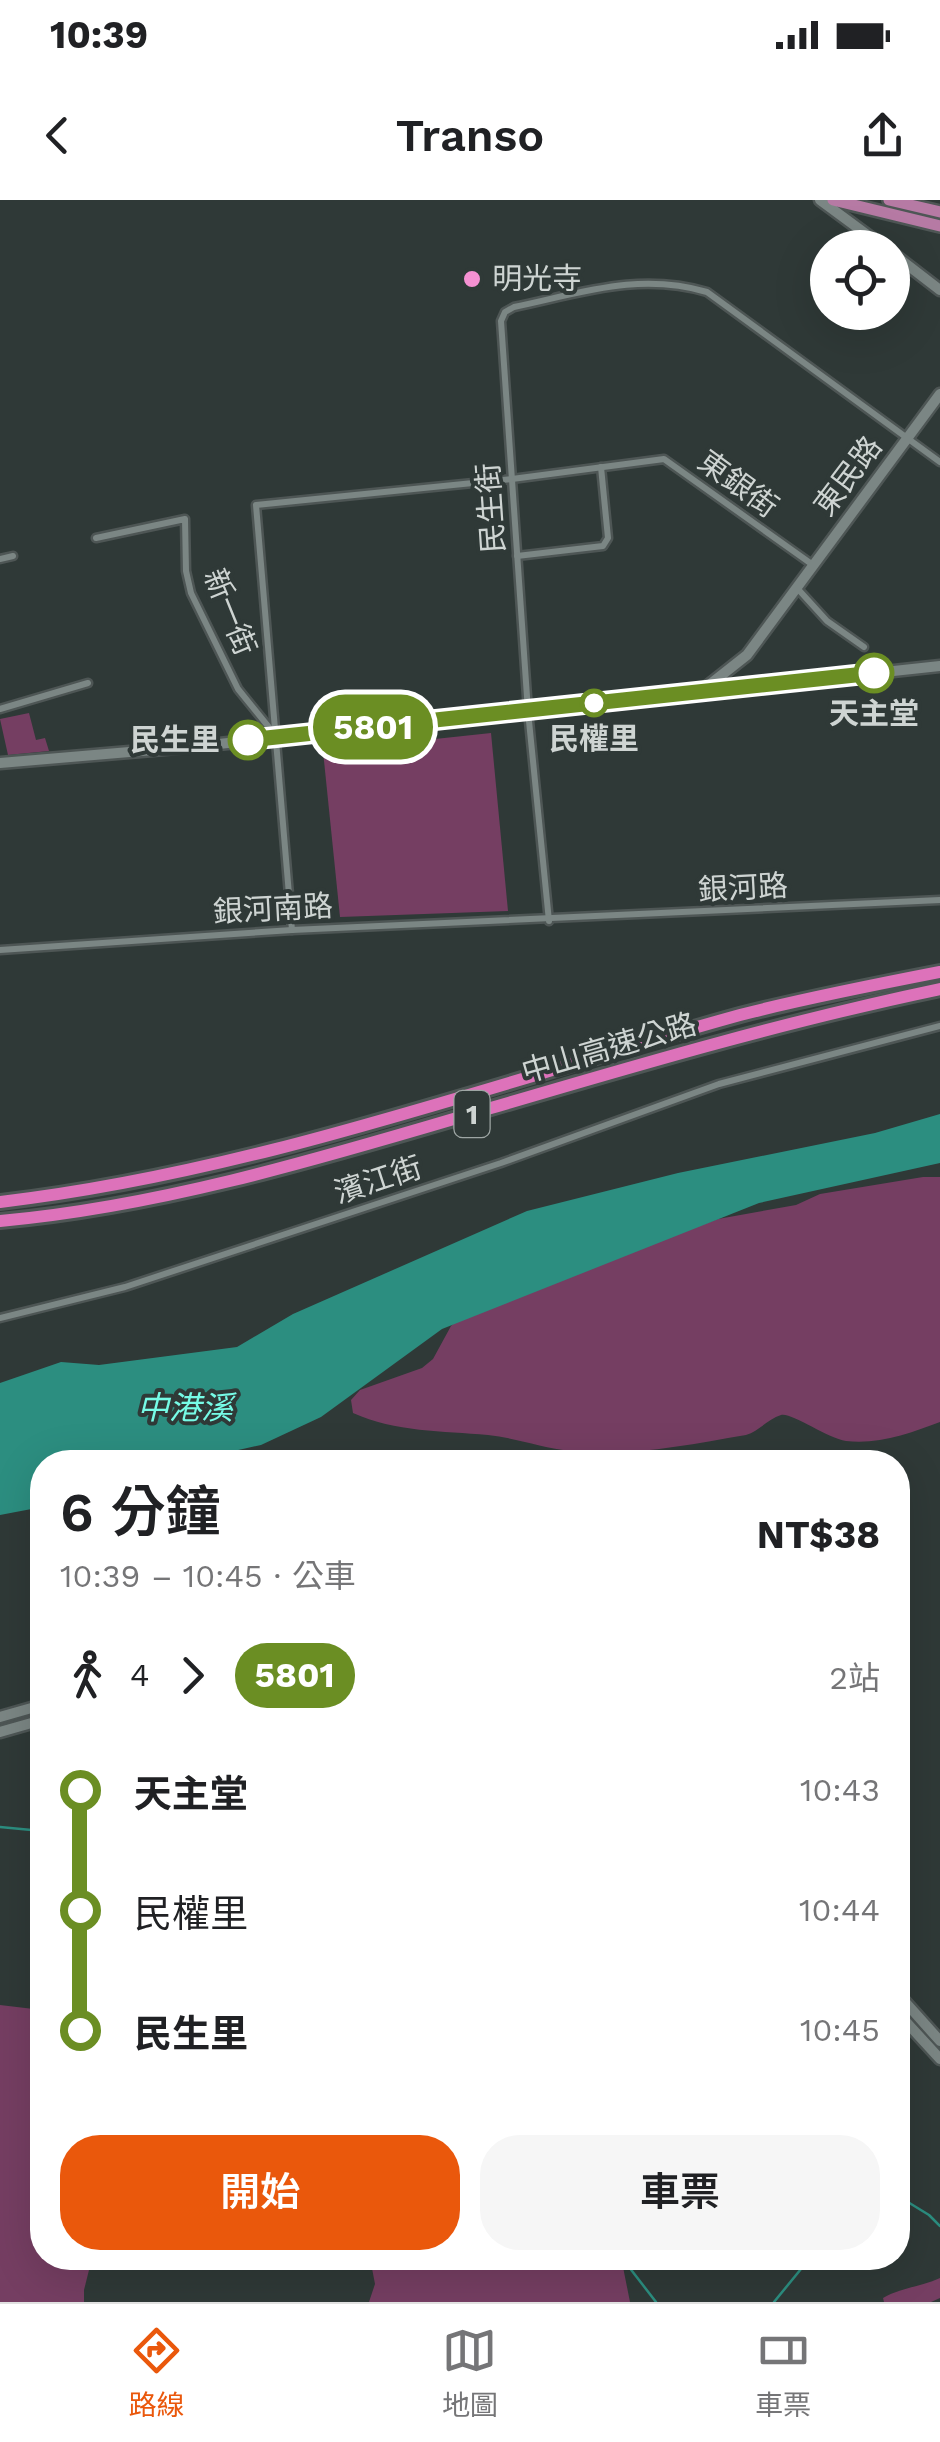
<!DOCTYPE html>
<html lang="zh-TW">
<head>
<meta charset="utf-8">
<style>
	:root { --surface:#fff; --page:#f6f6f6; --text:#202124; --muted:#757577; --line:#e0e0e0; --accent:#ea580c }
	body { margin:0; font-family:"Work Sans","Noto Sans TC",sans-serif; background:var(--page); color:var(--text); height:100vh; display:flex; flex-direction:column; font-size:38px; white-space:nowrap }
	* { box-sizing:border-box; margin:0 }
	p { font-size:32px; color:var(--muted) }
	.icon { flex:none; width:55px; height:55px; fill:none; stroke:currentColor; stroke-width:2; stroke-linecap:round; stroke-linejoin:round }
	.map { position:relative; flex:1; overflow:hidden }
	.side { position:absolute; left:30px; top:1250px; width:880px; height:820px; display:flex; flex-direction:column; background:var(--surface); border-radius:40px; box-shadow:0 10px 40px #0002 }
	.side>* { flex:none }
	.badge { padding:0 20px; border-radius:32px; font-size:35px; line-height:65px }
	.fabs { position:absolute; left:810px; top:30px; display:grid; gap:20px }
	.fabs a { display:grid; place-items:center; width:100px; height:100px; border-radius:50%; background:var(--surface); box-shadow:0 10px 40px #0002; font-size:50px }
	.map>.badge { position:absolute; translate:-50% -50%; box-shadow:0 0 0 5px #fff }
	.legs { display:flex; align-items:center; gap:15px; height:110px; padding:0 30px; font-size:32px }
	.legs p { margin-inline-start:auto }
	.summary { display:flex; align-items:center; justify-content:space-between; height:170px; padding:0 30px }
	h1 { font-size:55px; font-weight:600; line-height:75px }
	.cta { display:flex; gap:20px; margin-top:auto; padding:20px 30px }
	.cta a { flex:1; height:115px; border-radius:40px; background:var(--accent); color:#fff; font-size:40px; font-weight:600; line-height:115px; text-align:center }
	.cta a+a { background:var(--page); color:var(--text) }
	ul { padding:0 30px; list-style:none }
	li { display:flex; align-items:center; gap:35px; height:120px; font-size:38px }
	li i { display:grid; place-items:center; width:15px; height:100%; margin:0 12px; background:currentColor }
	li i::after { content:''; width:25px; height:25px; margin:-12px; border:8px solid; border-radius:50%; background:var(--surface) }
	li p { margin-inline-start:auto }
	li:first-child i { background:linear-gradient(#0000 50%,currentColor 0) }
	li:last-child i { background:linear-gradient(currentColor 50%,#0000 0) }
	.status { display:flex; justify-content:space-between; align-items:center; height:70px; padding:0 50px; background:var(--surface); direction:ltr }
	.status svg { height:28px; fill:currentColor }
	header { display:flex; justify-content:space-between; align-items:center; height:130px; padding:0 30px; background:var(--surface); font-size:45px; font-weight:600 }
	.tab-bar { display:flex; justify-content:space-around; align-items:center; height:140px; border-top:2px solid var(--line); background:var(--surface); font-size:28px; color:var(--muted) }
	.tab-bar a { display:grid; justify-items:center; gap:5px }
	.tab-bar .current { color:var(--accent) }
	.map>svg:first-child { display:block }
	.green { fill:#753e62 }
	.water { fill:#2c8e80 }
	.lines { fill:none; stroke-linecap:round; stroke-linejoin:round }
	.stream { stroke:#2c8e80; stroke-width:2.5 }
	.street-casing { stroke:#4e5655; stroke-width:11 }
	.secondary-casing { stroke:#4e5655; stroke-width:15 }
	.primary-casing { stroke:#4e5655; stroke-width:16 }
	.highway-casing { stroke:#4e5655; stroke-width:18 }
	.street { stroke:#7b8684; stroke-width:6 }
	.secondary { stroke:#7b8684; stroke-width:10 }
	.primary { stroke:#b67aa4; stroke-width:11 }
	.highway { stroke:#dd72ba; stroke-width:12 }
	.line-1-casing { stroke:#fff; stroke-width:22 }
	.line-1 { stroke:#6b8e23; stroke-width:15 }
	.poi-dot { fill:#f591d2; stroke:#2f3937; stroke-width:4 }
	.stop-1-dot { fill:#fff; stroke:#6b8e23; stroke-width:5 }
	.labels { text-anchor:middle; stroke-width:8; stroke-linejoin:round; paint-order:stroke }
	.shield { fill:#2f3937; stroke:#9ea6a4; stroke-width:2.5 }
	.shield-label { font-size:28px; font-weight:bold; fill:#ced4d2 }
	.poi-label { font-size:30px; fill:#ced4d2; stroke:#2f3937; text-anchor:start }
	.street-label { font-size:30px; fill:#ced4d2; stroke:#2f3937 }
	.stop-label { font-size:30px; font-weight:bold; fill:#ced4d2; stroke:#2f3937 }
	.water-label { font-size:32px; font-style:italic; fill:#76fbe6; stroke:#2f3937 }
</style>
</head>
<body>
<div class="status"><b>10:39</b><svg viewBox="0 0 49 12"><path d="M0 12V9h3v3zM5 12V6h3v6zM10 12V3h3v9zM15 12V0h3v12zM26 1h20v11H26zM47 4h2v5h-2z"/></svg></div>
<header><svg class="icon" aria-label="back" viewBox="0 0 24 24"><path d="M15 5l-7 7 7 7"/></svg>Transo<svg class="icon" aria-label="share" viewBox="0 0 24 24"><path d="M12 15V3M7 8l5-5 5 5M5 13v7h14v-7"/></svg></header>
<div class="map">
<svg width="940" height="2102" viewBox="0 0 940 2102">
	<rect width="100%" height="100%" fill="#2f3937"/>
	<g class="green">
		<polygon points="29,513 36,540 45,538 49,551 8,555 0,519"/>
		<polygon points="491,533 508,711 340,717 323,551"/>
		<path d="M923,977H940V1222C911,1233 878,1245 846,1241C827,1238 791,1212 781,1215C768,1219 759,1231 746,1235C687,1245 631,1257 571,1251C543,1248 516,1238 488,1235C443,1231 395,1232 353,1213L351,1200L360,1190L422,1168L433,1159L451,1126L469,1109L718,1019L796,1005L820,994Z"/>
		<polygon points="0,1805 42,1810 42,2058 92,2058 84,2090 84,2102 0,2102"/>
		<polygon points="370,2058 613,2058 623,2067 630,2102 369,2102 375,2084"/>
		<path d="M940,2078V2098L931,2102H884L883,2098C902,2087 921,2087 940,2078Z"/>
	</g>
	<polygon class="water" points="940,914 940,963 759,1003 442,1129 321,1217 261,1245 185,1262 42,1262 42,1307 0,1315 0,1183 61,1162 99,1165 237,1147 293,1114 527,1011 678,973 875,933"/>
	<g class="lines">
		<g class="stream">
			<polyline points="0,1627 42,1631"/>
			<polyline points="898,1996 929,2015 940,2026"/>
			<polyline points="622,2058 656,2102"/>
			<polyline points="774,2102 810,2058"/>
		</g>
		<defs>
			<g id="street">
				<polyline points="96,338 185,319 186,371 191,393 238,489 276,536"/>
				<polyline points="517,356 603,346 608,338 601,267"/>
				<polyline points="0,359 13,356"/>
				<polyline points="797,388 827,421 864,447"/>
				<polyline points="0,509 88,483"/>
				<path d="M549,721L528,511L501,121L505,112L514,107C581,93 639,72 707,92L940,262"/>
				<polyline points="292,730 256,305 512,279 664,259 813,365"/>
				<polyline points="0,750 292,730 940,700"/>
				<polyline points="0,1118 125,1087 501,963 719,884 940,826"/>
			</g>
			<g id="secondary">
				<polyline points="820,0 885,48"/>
				<polyline points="892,53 940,90"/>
				<polyline points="704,489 747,455 940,194"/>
				<polyline points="0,563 200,546 940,466"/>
				<polyline points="0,1517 42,1505"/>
				<polyline points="0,1532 42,1520"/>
				<polyline points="898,1794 940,1841"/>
				<polyline points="898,1813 940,1859"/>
			</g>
			<g id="primary">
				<polyline points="833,0 940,26"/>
				<polyline points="889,0 940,12"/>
			</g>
			<g id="highway">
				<path d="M0,1002C255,972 494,883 740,815C806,798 873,785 940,772"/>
				<path d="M0,1021C155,1007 308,962 457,918C617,871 777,823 940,789"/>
			</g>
		</defs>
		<use href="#street" class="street-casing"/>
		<use href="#secondary" class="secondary-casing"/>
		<use href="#primary" class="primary-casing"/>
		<use href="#highway" class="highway-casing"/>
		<use href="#street" class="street"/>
		<use href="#secondary" class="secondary"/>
		<use href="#primary" class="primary"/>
		<use href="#highway" class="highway"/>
	</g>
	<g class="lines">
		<defs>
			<polyline id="line-1" points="248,540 874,473"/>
		</defs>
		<use href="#line-1" class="line-1-casing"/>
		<use href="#line-1" class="line-1"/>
	</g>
	<circle class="poi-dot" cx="472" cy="79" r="10"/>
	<g class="stop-1-dot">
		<circle cx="874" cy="473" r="18"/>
		<circle cx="594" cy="503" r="12"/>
		<circle cx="248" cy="540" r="18"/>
	</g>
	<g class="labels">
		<rect class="shield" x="454.5" y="891" width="35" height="46" rx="8"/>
		<g class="shield-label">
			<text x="472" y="924">1</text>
		</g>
		<g class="poi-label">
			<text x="492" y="89">明光寺</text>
		</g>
		<g class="street-label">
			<text transform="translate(848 276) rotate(-53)" y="10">東民路</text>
			<text transform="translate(738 284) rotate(36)" y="10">東銀街</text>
			<text transform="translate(491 308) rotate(-94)" y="10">民生街</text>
			<text transform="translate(230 412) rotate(68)" y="10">新一街</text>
			<text transform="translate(743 688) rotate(-3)" y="10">銀河路</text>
			<text transform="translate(273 709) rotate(-3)" y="10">銀河南路</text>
			<text transform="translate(609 848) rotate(-16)" y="10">中山高速公路</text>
			<text transform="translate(378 980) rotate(-18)" y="10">濱江街</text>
		</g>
		<g class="stop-label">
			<text x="874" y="524">天主堂</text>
			<text x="594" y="549">民權里</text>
			<text x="220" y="550" text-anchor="end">民生里</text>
		</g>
		<g class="water-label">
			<text x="185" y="1219">中港溪</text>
		</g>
	</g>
</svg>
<div class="fabs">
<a><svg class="icon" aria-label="locate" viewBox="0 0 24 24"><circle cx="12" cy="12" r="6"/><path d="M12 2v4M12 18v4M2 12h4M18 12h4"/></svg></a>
</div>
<b class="badge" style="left:373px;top:527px;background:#6b8e23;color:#fff">5801</b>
<section class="side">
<div class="summary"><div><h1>6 分鐘</h1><p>10:39 – 10:45 · 公車</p></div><b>NT$38</b></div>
<div class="legs"><svg class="icon" aria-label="walk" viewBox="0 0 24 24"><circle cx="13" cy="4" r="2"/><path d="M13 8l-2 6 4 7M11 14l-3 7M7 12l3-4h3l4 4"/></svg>4<svg class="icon" aria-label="forward" viewBox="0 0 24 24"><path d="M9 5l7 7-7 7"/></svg><b class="badge" style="background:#6b8e23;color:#fff">5801</b><p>2站</p></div>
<ul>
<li><i style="color:#6b8e23"></i><b>天主堂</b><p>10:43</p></li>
<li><i style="color:#6b8e23"></i><span>民權里</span><p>10:44</p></li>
<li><i style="color:#6b8e23"></i><b>民生里</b><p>10:45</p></li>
</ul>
<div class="cta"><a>開始</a><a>車票</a></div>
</section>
</div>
<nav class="tab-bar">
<a class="current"><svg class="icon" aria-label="directions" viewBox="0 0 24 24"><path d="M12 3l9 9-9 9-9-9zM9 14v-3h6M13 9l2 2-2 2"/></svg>路線</a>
<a><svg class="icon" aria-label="map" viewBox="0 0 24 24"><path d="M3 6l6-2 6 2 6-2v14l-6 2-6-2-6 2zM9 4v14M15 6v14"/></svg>地圖</a>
<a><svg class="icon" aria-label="tickets" viewBox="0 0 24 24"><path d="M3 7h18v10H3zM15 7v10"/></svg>車票</a>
</nav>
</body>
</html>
